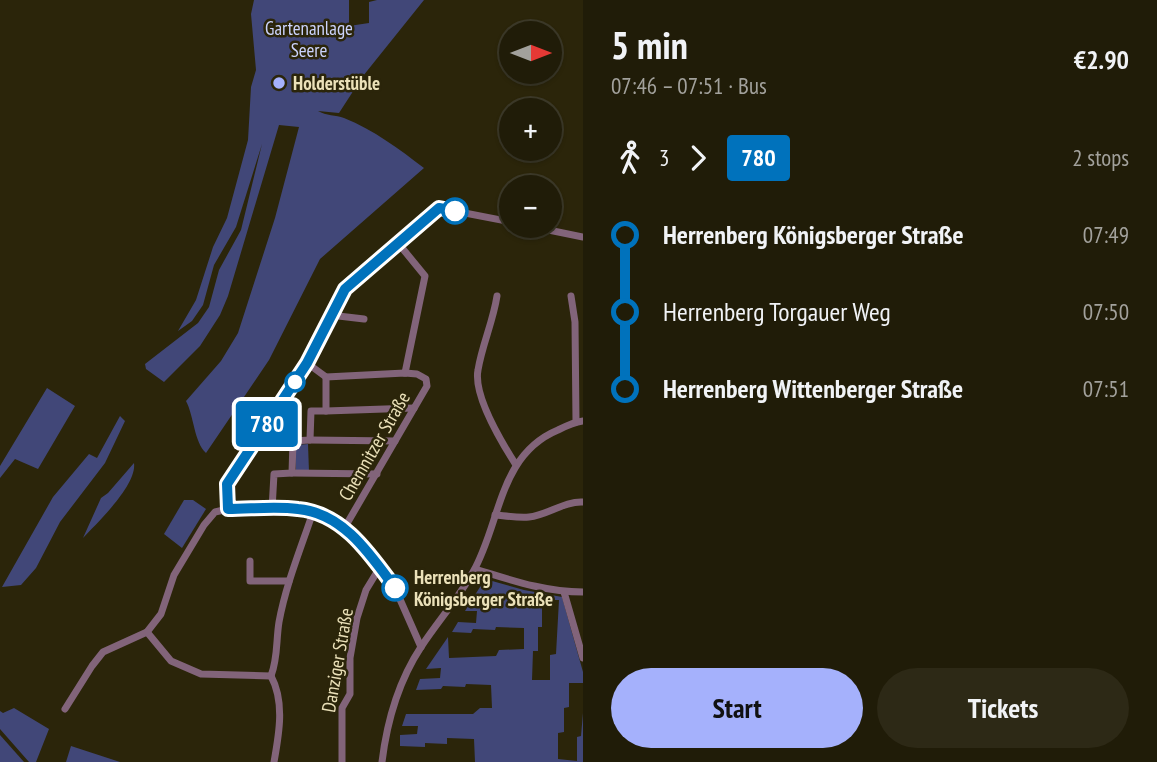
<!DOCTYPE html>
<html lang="en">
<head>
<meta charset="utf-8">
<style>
	:root { --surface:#201c08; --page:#2d2916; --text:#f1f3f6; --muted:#a2a19c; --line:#3d3a29; --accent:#a5b1fc }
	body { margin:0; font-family:"PT Sans Narrow",sans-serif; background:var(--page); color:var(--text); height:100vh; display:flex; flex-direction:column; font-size:26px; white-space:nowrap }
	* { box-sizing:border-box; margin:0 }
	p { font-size:23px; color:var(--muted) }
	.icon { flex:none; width:38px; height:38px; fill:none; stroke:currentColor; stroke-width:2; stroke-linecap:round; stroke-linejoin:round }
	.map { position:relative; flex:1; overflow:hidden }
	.details { display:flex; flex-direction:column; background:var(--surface); width:574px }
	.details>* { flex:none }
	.badge { padding:0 14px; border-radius:5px; font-size:24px; line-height:46px }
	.needle { width:46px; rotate:90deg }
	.buttons { position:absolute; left:499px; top:21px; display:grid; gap:14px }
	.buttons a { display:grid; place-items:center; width:63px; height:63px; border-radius:50%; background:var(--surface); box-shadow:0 2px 5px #0004,0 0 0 2px var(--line); font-size:35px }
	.map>.badge { position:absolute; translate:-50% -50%; box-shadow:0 0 0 4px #fff }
	.legs { display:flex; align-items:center; gap:10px; height:77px; padding:0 28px; font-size:23px }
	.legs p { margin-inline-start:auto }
	.overview { display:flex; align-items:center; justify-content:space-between; height:119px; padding:0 28px }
	h1 { font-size:38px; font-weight:700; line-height:52px }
	.cta { display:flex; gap:14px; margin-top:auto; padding:14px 28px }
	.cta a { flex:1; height:80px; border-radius:42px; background:var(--accent); color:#111; font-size:28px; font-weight:700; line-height:80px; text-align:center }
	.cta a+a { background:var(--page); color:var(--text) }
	ul { padding:0 28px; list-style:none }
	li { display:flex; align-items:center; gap:24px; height:77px; font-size:26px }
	li i { display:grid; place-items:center; width:10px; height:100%; margin:0 9px; background:currentColor }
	li i::after { content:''; width:18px; height:18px; margin:-9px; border:5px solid; border-radius:50%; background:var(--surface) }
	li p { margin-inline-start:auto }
	li:first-child i { background:linear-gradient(#0000 50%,currentColor 0) }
	li:last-child i { background:linear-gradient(currentColor 50%,#0000 0) }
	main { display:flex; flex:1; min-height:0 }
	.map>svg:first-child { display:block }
	.green { fill:#414778; fill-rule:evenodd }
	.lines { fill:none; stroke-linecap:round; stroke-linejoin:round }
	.street { stroke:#82647a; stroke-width:7 }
	.line-1-casing { stroke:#fff; stroke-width:16 }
	.line-1 { stroke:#0072bc; stroke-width:10 }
	.poi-dot { fill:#a5b1fc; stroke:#2b250a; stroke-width:2.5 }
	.stop-1-dot { fill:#fff; stroke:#0072bc; stroke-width:3.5 }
	.labels { text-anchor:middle; stroke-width:5; stroke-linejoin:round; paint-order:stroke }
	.park-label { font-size:19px; fill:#ccd4fd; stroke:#2b250a }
	.poi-label { font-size:19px; font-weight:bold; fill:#ebe1b9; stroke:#2b250a; text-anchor:start }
	.street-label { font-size:19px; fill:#ebe1b9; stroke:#2b250a }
	.stop-label { font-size:19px; font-weight:bold; fill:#ebe1b9; stroke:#2b250a; text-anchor:start }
</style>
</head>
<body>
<main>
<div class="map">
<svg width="583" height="762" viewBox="0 0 583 762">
	<rect width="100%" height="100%" fill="#2b250a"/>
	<g class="green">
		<path d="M254,0H349V26L369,23V2L377,0H424L363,76L339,113L318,111C326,116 336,115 344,118C374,130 399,149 424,168L320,259L269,360L206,453C194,442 194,416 186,401L221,361L238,333L275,218L299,127L279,125L228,296L220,315L200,346L164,382L146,369L145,364L198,323L209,307L219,270L241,230L262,144L236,227L214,265L203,305L192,321L178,331L196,300L213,247L227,218L248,140L251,87L256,70L251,14Z"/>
		<polygon points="47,388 75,406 38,469 15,459 0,478 0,466"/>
		<polygon points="120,416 125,421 105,463 60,522 36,568 21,585 2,587 53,497 89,454 97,458"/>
		<polygon points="308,444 309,472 296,470 295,447 297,445"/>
		<path d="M134,463C137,485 98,522 83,538L101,498L108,493Z"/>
		<polygon points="184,500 193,500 206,509 182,548 164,534"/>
		<path d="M485,579L524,590L562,597L583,672V683H569V707L564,708V732L558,733V759L577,761V737L581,736L583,713V762H475L474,739L447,738V744L425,743V747L400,746V735L417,734L418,726H402L406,714H473L480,708H492L491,685L466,684L465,687L443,686L441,689L416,690L420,679L440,678L441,668L426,669L448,637L449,658L496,656L499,650L524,649V628L496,627L495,630L473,629L471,633L452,632L458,622L476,623L477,611H465ZM542,600H559L556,654L550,655V680H532L533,651H538V627H542Z"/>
		<polygon points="14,708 49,729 36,762 29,762 0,729 0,711 3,713"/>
		<polygon points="0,735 24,762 0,762"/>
		<polygon points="71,746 120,762 66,762"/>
	</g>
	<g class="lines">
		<g class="street">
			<polyline points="529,226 583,237"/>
			<polyline points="398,243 425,276 405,373"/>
			<path d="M497,296C493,322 482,345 478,370C473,396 502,443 516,465"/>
			<polyline points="571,296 575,322 576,422"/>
			<polyline points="330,315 364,319"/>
			<polyline points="307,363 326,377 405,373 417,374 426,379 427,386 345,527"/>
			<polyline points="326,411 414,408"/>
			<polyline points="310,440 395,441"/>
			<polyline points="292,473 377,474"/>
			<polyline points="228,509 227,483 307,363 345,289 439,208 511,222"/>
			<polyline points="272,509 274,474 292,473 293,441 310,440 311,411 326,411 326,377"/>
			<path d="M495,515C506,516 518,518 529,517C548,515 564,501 583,502"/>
			<polyline points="250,561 250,581 289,581"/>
			<path d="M475,569C511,580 545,592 583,592"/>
			<polyline points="564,592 583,658"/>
			<polyline points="147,632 171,661 201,674 271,676"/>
			<path d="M271,676C278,658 276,640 279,622C286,584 301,548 313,512"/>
			<path d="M271,676C285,702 279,734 274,762"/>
			<polyline points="65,709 92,666 103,652 147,632 161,614 174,575 204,525 215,512 228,509 299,509 313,512 345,527 395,588 421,647"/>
			<polyline points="342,762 342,708 350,694 350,658 357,618 366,590 380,567"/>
			<path d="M382,762C387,721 398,682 421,647C438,621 458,599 473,572C501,523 498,455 558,430C566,426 574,422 583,421"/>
		</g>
	</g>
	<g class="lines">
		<defs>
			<path id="line-1" d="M395,588C370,554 343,513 298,509C275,506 251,509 228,509L227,484L307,363L345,289L439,208L455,211"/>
		</defs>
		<use href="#line-1" class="line-1-casing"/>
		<use href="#line-1" class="line-1"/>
	</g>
	<circle class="poi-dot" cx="279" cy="83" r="7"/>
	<g class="stop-1-dot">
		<circle cx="455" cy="211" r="12"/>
		<circle cx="295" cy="382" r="9"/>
		<circle cx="395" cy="588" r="12"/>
	</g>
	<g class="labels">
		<g class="park-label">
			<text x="309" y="35">Gartenanlage<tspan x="309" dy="22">Seere</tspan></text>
		</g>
		<g class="poi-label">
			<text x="293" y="90">Holderstüble</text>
		</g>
		<g class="street-label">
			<text transform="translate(374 446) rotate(-60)" y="7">Chemnitzer Straße</text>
			<text transform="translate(337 660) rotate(-80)" y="7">Danziger Straße</text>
		</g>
		<g class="stop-label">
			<text x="414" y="584">Herrenberg<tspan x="414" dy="22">Königsberger Straße</tspan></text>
		</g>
	</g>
</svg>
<div class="buttons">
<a><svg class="needle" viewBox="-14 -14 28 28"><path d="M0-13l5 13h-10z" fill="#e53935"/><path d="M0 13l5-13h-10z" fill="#a2a19c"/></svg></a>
<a>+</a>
<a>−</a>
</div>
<b class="badge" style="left:267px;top:424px;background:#0072bc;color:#fff">780</b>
</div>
<section class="details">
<div class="overview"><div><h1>5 min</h1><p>07:46 – 07:51 · Bus</p></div><b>€2.90</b></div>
<div class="legs"><svg class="icon" aria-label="walk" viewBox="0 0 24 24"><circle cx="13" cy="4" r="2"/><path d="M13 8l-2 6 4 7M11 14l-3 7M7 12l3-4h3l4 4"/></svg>3<svg class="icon" aria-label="forward" viewBox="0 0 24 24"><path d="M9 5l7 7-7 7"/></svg><b class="badge" style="background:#0072bc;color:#fff">780</b><p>2 stops</p></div>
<ul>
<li><i style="color:#0072bc"></i><b>Herrenberg Königsberger Straße</b><p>07:49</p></li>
<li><i style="color:#0072bc"></i><span>Herrenberg Torgauer Weg</span><p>07:50</p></li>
<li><i style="color:#0072bc"></i><b>Herrenberg Wittenberger Straße</b><p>07:51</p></li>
</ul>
<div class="cta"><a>Start</a><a>Tickets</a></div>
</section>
</main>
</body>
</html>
